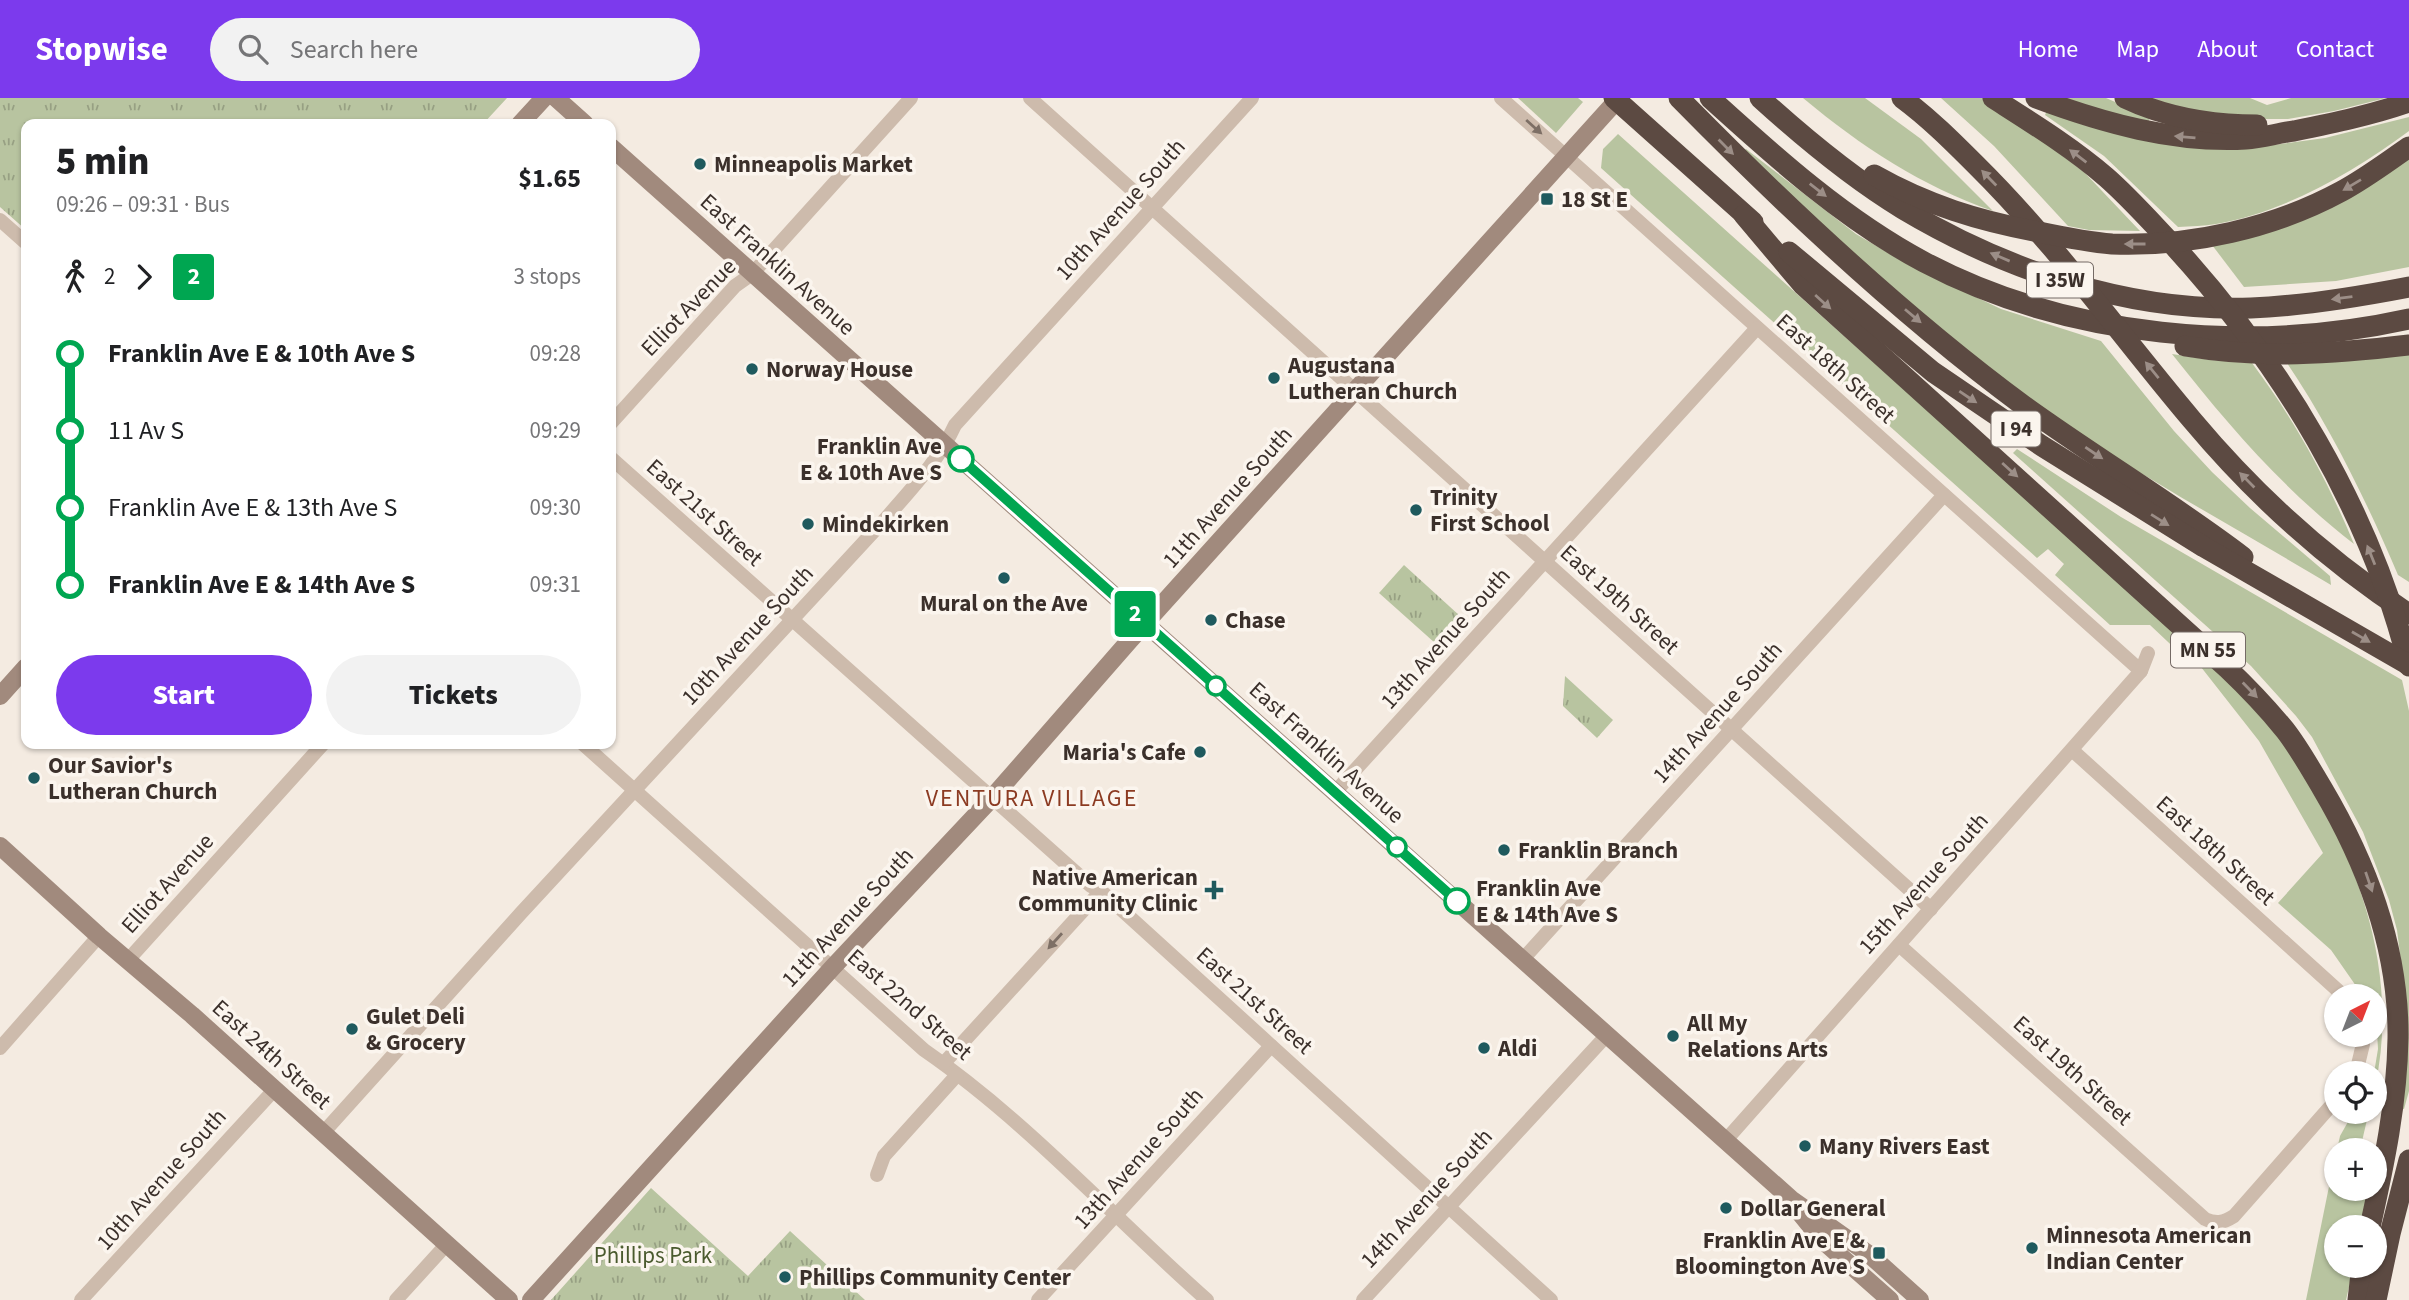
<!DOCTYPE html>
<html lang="en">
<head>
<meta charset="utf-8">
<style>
	:root { --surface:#fff; --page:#f2f2f2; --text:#202124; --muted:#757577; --accent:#7c3aed }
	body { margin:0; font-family:"Source Sans 3",sans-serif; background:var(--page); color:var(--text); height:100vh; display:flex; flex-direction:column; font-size:26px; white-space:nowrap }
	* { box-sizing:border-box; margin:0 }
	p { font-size:23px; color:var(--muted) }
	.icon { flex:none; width:38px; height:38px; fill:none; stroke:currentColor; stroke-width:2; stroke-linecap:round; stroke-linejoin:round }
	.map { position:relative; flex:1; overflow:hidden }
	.details { position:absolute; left:21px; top:21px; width:595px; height:630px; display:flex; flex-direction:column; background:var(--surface); border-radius:14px; box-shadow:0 2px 5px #0004 }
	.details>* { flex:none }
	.badge { padding:0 14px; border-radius:5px; font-size:24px; line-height:46px }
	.needle { width:46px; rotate:42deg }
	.controls { position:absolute; left:2324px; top:886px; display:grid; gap:14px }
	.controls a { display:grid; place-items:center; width:63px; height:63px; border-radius:50%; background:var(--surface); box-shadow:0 2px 5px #0004; font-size:35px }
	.map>.badge { position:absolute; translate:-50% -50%; box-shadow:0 0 0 4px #fff }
	.legs { display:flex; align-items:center; gap:10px; height:77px; padding:0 35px; font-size:23px }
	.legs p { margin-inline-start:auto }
	.head { display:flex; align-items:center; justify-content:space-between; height:119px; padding:0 35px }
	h1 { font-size:38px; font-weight:800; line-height:52px }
	.cta { display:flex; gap:14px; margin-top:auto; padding:14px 35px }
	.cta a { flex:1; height:80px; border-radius:42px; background:var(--accent); color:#fff; font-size:28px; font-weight:800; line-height:80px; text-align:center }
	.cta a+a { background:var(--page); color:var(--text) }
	ul { padding:0 35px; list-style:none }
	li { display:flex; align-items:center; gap:24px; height:77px; font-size:26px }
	li i { display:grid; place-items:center; width:10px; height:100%; margin:0 9px; background:currentColor }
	li i::after { content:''; width:18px; height:18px; margin:-9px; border:5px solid; border-radius:50%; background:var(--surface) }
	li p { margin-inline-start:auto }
	li:first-child i { background:linear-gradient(#0000 50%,currentColor 0) }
	li:last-child i { background:linear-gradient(currentColor 50%,#0000 0) }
	header { display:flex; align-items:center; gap:42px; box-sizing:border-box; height:98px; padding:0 35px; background:var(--accent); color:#fff }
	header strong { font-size:33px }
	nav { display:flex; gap:38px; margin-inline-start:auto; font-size:24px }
	.search { width:490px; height:63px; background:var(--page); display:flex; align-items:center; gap:18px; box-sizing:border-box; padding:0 24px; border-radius:38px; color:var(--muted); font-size:26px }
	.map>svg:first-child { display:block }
	.grass { fill:#b8c4a0 }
	.park { fill:url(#park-tufts) }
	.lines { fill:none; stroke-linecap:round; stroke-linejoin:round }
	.street { stroke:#cdbbac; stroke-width:14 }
	.secondary { stroke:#a18a7d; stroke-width:18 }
	.highway { stroke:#5c4a42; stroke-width:21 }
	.oneway { fill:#7d6f65 }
	.oneway2 { fill:#9c8e87 }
	.line-1-casing { stroke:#fff; stroke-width:16 }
	.line-1 { stroke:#00a651; stroke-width:10 }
	.poi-dot { fill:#1f5a5e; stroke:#fbf5ee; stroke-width:2.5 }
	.stop-1-dot { fill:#fff; stroke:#00a651; stroke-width:3.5 }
	.labels { text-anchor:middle; stroke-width:7; stroke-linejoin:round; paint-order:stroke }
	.shield { fill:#fbf5ee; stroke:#756b66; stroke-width:2 }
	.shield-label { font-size:21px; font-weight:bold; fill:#3b302b }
	.poi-label { font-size:23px; font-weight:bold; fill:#3b302b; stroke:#fbf5ee; text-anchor:start }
	.street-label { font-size:23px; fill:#3b302b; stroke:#fbf5ee }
	.stop-label { font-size:23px; font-weight:bold; fill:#3b302b; stroke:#fbf5ee; text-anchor:end }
	.park-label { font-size:23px; fill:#4a5a2e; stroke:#fbf5ee }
	.neighbourhood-label { font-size:24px; letter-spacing:2px; fill:#8c3b22; stroke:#fbf5ee }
</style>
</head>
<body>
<header>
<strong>Stopwise</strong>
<div class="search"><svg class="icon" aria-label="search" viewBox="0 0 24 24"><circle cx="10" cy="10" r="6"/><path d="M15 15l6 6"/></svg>Search here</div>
<nav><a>Home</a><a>Map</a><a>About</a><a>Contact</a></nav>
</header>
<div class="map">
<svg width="2409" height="1202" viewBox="0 0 2409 1202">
	<defs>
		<pattern id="park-tufts" width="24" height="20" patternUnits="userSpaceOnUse" patternTransform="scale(1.75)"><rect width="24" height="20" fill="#b8c4a0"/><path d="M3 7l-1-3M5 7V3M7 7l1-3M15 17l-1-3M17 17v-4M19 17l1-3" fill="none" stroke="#97a083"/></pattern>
	</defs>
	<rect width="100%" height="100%" fill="#f4ebe1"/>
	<g class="grass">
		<polygon points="1518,0 1578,0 1583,4 1556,35"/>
		<path d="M1803,0H1865L1921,41L1993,113C1921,88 1862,49 1803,0Z"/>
		<polygon points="1941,0 1984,0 2002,12 2084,74 2140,133 2089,132 2068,128 1994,48"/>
		<polygon points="2057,0 2106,0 2150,19 2148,27"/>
		<polygon points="2140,0 2250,0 2267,7 2291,0 2386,0 2334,13 2288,21 2244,21 2199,18"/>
		<path d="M2048,10L2273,47L2325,40L2409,19V33C2354,74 2285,114 2216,126C2204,128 2191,128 2178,129L2104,58L2045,17Z"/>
		<path d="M1618,36L2221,575C2240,596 2260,617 2278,639C2294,658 2307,680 2319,702C2368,789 2397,889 2375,989L2374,975L2378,951L2375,898H2363L2331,852L2278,805L2323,755L2259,643L2190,555L2185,560L2150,527H2110L2055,477L2064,466L2048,451L2037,460L1601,70L1603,51Z"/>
		<path d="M1746,51L1856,136L1907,166L2001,211L2101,243L2174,333L2212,374L2250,410L2330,478L2331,487C2226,424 2113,364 2015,291C1919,219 1831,135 1742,55Z"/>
		<polygon points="2409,55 2409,169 2336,183 2244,189 2209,143"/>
		<path d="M2409,253V484L2398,477C2366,402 2331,330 2285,262Z"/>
		<path d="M2172,256L2211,262L2252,265C2294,321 2327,381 2354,446C2282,390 2229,328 2172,256Z"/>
		<polygon points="2017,351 2121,419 2402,582 2409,613 2409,993 2404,1011 2397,1010 2405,896 2397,832 2389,802 2363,734 2312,639 2296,618 2251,568 2013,355"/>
		<polygon points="2354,1013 2369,1013 2360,1052 2337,1052 2340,1038"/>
		<polygon points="2336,1054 2336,1090 2370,1090 2362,1129 2336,1129 2336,1167 2354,1167 2346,1202 2306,1202"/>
	</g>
	<g class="park">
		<polygon points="0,0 507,0 483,26 26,26 26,132 0,109"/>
		<polygon points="1404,467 1460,518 1435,545 1379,495"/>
		<polygon points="1565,578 1613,622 1597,640 1563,608"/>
		<polygon points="651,1090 748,1178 790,1133 865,1202 551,1202"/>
	</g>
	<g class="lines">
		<g class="street">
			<polyline points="1030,0 1931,811"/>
			<polyline points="1501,0 2141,573"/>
			<polyline points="0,122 26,145"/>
			<polyline points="611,325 735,188 752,176 911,0"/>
			<polyline points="611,360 1091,788 1101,793 1551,1202"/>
			<path d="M583,646L924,952C1027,1023 1113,1119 1207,1202"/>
			<polyline points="2072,652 2344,898"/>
			<polyline points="1335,694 1757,230"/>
			<path d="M1899,847L2205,1121C2216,1126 2223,1125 2234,1118L2336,1002"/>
			<polyline points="1523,861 1944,397"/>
			<polyline points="128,862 323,646"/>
			<polyline points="0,950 99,838"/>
			<polyline points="944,965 1101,793"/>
			<polyline points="2356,975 2363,946 2361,936"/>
			<path d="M323,1035L521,815L888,418C913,389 939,362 955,327L1252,0"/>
			<polyline points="1726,1042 2141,573 2148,555"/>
			<polyline points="877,1077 884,1058 957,977"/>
			<polyline points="81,1202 275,991"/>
			<polyline points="396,1202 446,1147"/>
			<polyline points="1038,1202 1271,948"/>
			<polyline points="1363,1202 1607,937"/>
		</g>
		<g class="secondary">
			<polyline points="556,0 585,26"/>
			<polyline points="520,26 544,0"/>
			<polyline points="611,49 1791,1101 1870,1157 1920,1202"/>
			<polyline points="0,598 26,569"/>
			<polyline points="0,748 99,838 192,917 509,1202"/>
			<polyline points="1796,1110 1821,1141 1890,1202"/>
			<polyline points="531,1202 833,869 991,701 1130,542 1619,0"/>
		</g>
		<g class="highway">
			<polyline points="1614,0 1753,124"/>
			<path d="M1679,0C1785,108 1902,218 2024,308C2096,360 2172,405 2243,459"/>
			<path d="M1710,0C1776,60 1845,122 1924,164C2068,240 2251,256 2409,221"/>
			<path d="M1760,0C1804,40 1852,80 1903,111C2007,173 2129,214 2251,210C2304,208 2357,199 2409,189"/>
			<path d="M1902,0C1929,20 1952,43 1976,67C2056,146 2120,237 2192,322C2254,396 2328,463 2409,516"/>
			<path d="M1993,0C2032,25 2071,49 2106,79C2130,100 2151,124 2173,147C2281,265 2370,411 2409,568"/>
			<path d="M2036,0C2103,25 2174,45 2246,41C2262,40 2278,35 2294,33C2333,25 2372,17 2409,4"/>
			<path d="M2125,0C2167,20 2210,27 2257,27"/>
			<path d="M1874,77C1927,107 1979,123 2039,134C2063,139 2087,144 2112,146C2190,149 2274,130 2342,93C2366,80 2387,64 2409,49"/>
			<path d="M1744,117L1803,187L2227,570C2247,589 2267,610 2285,632C2299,650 2310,670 2322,690C2367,766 2399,851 2398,940C2397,1005 2384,1066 2370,1129"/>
			<polyline points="1789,154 1933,274 2042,348 2204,449 2409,567"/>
			<path d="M2185,248C2260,261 2334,256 2409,247"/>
			<polyline points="2358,1202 2362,1167"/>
			<polyline points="2376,1202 2390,1136 2409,1062"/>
		</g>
	</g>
	<defs><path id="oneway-solid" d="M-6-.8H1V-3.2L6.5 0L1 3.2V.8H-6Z" transform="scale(1.75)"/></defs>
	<g class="oneway">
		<use href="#oneway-solid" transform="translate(1534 29) rotate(42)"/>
		<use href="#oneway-solid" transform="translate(1055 843) rotate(132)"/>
	</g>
	<g class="oneway2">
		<use href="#oneway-solid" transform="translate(2185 39) rotate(-175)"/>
		<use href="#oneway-solid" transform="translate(1726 49) rotate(45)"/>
		<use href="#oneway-solid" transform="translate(2078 58) rotate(-143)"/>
		<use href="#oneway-solid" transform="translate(1989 80) rotate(-134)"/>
		<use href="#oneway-solid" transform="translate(2352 87) rotate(149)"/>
		<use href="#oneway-solid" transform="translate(1818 92) rotate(38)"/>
		<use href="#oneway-solid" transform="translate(2135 146) rotate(-180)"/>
		<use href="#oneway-solid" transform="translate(2000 159) rotate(-157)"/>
		<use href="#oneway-solid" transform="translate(2342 200) rotate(173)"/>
		<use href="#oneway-solid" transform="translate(1823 204) rotate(42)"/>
		<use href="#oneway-solid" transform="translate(1913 218) rotate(40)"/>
		<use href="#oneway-solid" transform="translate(2152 272) rotate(-129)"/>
		<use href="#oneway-solid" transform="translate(1968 299) rotate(34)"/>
		<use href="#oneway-solid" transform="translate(2094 355) rotate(34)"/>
		<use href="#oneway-solid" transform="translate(2010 372) rotate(42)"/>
		<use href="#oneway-solid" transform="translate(2247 382) rotate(-135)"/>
		<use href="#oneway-solid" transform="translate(2160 422) rotate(32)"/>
		<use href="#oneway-solid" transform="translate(2371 457) rotate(-112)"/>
		<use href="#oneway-solid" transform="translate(2361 539) rotate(30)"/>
		<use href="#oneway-solid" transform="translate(2250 592) rotate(46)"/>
		<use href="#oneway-solid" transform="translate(2369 784) rotate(71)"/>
	</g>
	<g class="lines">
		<defs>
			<polyline id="line-1" points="961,361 1457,803"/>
		</defs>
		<use href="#line-1" class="line-1-casing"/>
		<use href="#line-1" class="line-1"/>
	</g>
	<g class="poi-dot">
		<circle cx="700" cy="66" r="7"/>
		<rect x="1540" y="94" width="14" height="14" rx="3.5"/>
		<circle cx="752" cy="271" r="7"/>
		<circle cx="1274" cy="280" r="7"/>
		<circle cx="1416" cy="412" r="7"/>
		<circle cx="808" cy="426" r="7"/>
		<circle cx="1004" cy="480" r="7"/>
		<circle cx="1211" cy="522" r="7"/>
		<circle cx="1200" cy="654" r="7"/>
		<circle cx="34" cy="680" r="7"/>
		<circle cx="1504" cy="752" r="7"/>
		<path d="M1210.5 781.5h7v7h7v7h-7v7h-7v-7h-7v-7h7z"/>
		<circle cx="352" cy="931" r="7"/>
		<circle cx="1673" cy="938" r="7"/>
		<circle cx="1484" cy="950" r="7"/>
		<circle cx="1805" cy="1048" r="7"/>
		<circle cx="1726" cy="1110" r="7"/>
		<circle cx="2032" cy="1150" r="7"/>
		<rect x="1872" y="1148" width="14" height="14" rx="3.5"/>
		<circle cx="785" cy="1179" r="7"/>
	</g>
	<g class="stop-1-dot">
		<circle cx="961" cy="361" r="12"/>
		<circle cx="1216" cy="588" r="9"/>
		<circle cx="1397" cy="749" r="9"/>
		<circle cx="1457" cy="803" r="12"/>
	</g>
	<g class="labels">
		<g class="shield">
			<rect x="2027" y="164.5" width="66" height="35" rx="5"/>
			<rect x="1991.5" y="313.5" width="49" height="35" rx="5"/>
			<rect x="2171" y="534.5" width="74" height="35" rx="5"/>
		</g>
		<g class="shield-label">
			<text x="2060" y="189">I 35W</text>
			<text x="2016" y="338">I 94</text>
			<text x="2208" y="559">MN 55</text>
		</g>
		<g class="poi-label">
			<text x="714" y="74">Minneapolis Market</text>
			<text x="1561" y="109">18 St E</text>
			<text x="1288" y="275">Augustana<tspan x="1288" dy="26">Lutheran Church</tspan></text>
			<text x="766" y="279">Norway House</text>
			<text x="1430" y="407">Trinity<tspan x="1430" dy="26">First School</tspan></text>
			<text x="822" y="434">Mindekirken</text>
			<text x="1004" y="513" text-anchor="middle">Mural on the Ave</text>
			<text x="1225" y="530">Chase</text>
			<text x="1186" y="662" text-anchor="end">Maria's Cafe</text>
			<text x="48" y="675">Our Savior's<tspan x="48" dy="26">Lutheran Church</tspan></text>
			<text x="1518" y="760">Franklin Branch</text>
			<text x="1198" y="787" text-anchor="end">Native American<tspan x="1198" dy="26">Community Clinic</tspan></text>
			<text x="366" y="926">Gulet Deli<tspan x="366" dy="26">&amp; Grocery</tspan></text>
			<text x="1687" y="933">All My<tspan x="1687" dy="26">Relations Arts</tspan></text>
			<text x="1498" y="958">Aldi</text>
			<text x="1819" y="1056">Many Rivers East</text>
			<text x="1740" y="1118">Dollar General</text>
			<text x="2046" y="1145">Minnesota American<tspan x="2046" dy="26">Indian Center</tspan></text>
			<text x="1865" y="1150" text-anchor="end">Franklin Ave E &amp;<tspan x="1865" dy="26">Bloomington Ave S</tspan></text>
			<text x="799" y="1187">Phillips Community Center</text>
		</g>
		<g class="street-label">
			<text transform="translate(1120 111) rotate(-48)" y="8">10th Avenue South</text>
			<text transform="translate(778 166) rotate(42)" y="8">East Franklin Avenue</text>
			<text transform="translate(688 209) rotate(-46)" y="8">Elliot Avenue</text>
			<text transform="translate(1836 270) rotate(42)" y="8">East 18th Street</text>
			<text transform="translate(1227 399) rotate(-48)" y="8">11th Avenue South</text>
			<text transform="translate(705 414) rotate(42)" y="8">East 21st Street</text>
			<text transform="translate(1620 501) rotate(42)" y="8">East 19th Street</text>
			<text transform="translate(747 537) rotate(-47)" y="8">10th Avenue South</text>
			<text transform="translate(1445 540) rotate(-48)" y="8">13th Avenue South</text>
			<text transform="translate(1717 614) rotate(-48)" y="8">14th Avenue South</text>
			<text transform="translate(1327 654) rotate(42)" y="8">East Franklin Avenue</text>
			<text transform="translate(2216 752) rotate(42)" y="8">East 18th Street</text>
			<text transform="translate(167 785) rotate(-48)" y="8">Elliot Avenue</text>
			<text transform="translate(1923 785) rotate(-48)" y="8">15th Avenue South</text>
			<text transform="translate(847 819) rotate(-47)" y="8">11th Avenue South</text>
			<text transform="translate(1255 902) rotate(42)" y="8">East 21st Street</text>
			<text transform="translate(910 906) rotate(41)" y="8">East 22nd Street</text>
			<text transform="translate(272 956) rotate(42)" y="8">East 24th Street</text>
			<text transform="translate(2073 972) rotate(42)" y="8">East 19th Street</text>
			<text transform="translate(1138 1060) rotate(-48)" y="8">13th Avenue South</text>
			<text transform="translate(161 1081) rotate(-48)" y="8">10th Avenue South</text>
			<text transform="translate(1426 1100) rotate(-47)" y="8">14th Avenue South</text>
		</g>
		<g class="stop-label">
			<text x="942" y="356">Franklin Ave<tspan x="942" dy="26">E &amp; 10th Ave S</tspan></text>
			<text x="1476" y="798" text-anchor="start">Franklin Ave<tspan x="1476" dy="26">E &amp; 14th Ave S</tspan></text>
		</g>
		<g class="park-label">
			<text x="653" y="1165">Phillips Park</text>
		</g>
		<g class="neighbourhood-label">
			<text x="1032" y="708">VENTURA VILLAGE</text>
		</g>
	</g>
</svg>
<div class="controls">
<a><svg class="needle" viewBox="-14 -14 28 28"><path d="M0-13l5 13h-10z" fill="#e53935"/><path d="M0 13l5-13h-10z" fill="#757577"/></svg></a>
<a><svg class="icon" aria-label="locate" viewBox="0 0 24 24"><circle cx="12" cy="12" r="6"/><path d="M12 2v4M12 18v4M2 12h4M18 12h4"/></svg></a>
<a>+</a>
<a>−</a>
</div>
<b class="badge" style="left:1135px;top:516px;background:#00a651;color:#fff">2</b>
<section class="details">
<div class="head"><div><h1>5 min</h1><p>09:26 – 09:31 · Bus</p></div><b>$1.65</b></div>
<div class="legs"><svg class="icon" aria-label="walk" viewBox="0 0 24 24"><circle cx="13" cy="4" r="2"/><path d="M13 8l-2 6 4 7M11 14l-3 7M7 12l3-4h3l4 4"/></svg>2<svg class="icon" aria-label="forward" viewBox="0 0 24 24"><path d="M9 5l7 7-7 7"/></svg><b class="badge" style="background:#00a651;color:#fff">2</b><p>3 stops</p></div>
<ul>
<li><i style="color:#00a651"></i><b>Franklin Ave E &amp; 10th Ave S</b><p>09:28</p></li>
<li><i style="color:#00a651"></i><span>11 Av S</span><p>09:29</p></li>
<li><i style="color:#00a651"></i><span>Franklin Ave E &amp; 13th Ave S</span><p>09:30</p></li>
<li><i style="color:#00a651"></i><b>Franklin Ave E &amp; 14th Ave S</b><p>09:31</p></li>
</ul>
<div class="cta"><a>Start</a><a>Tickets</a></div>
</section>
</div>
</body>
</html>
